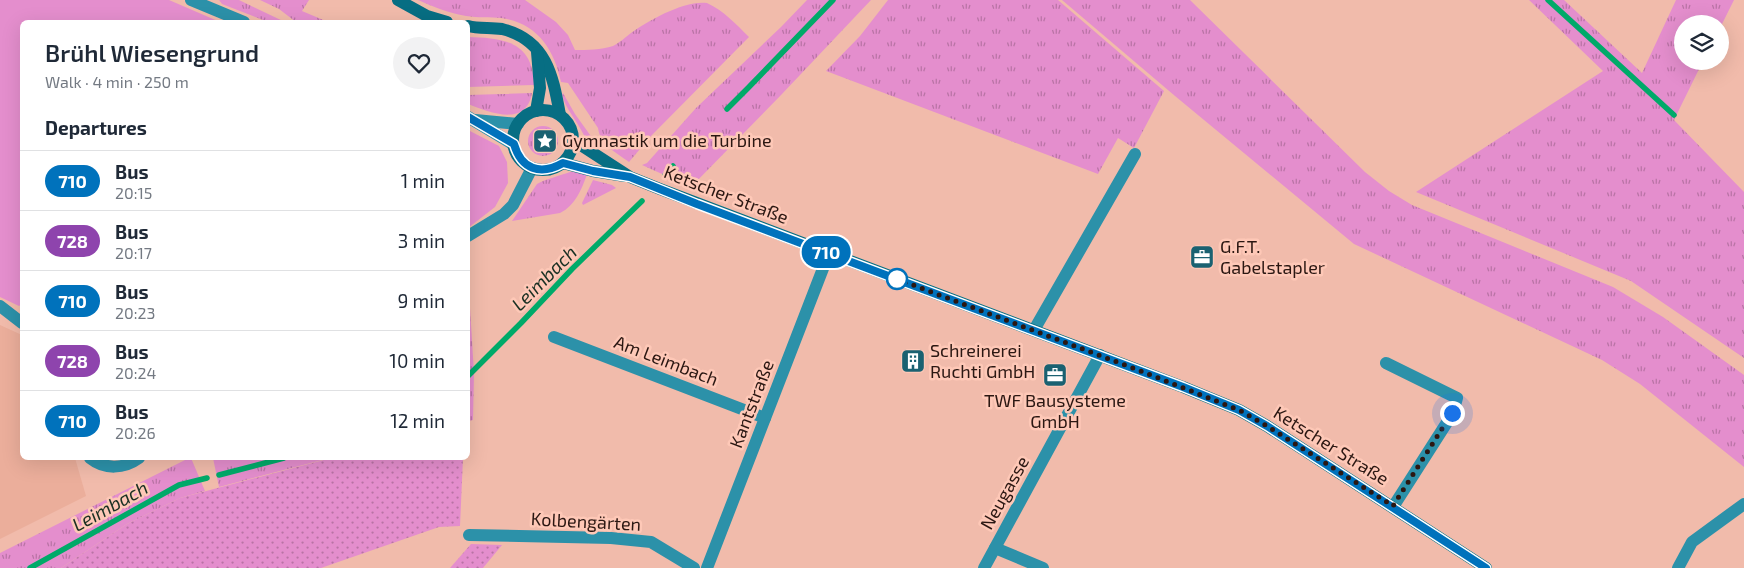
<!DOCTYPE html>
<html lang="en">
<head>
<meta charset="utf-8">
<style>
	:root { --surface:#fff; --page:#f2f2f3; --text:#1f2937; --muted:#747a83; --line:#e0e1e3 }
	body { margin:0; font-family:"Exo 2",sans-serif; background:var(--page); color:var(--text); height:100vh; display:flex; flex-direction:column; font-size:19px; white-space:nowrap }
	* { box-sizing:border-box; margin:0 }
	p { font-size:16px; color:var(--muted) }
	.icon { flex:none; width:28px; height:28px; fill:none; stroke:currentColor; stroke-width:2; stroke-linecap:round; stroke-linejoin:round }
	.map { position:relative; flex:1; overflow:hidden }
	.drawer { position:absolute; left:20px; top:20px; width:450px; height:440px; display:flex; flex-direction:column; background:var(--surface); border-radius:8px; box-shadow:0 5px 20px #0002 }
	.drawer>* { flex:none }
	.badge { padding:0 10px; border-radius:16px; font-size:18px; line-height:32px }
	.buttons { position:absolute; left:1674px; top:15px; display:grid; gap:10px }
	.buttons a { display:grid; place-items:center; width:55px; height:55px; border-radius:50%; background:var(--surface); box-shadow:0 5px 20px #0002; font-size:25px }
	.you { position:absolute; width:25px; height:25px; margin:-12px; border:4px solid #fff; border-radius:50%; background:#1a73e8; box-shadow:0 0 0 8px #1a73e833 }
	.map>.badge { position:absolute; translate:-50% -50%; box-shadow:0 0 0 2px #fff }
	h2 { padding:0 25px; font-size:19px; line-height:45px }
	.round { display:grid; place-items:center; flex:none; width:52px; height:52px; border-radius:26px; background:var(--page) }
	.summary { display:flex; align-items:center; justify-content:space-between; height:85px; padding:0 25px }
	h1 { font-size:24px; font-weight:600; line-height:38px }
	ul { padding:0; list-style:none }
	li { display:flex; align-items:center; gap:15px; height:60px; padding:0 25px; border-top:1px solid var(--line) }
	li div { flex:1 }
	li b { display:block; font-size:19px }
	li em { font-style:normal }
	li .badge { min-width:55px; font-weight:700; text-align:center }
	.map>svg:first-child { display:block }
	.built { fill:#ebae9b }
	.grass { fill:url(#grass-tufts) }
	.garden { fill:url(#garden-dots) }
	.pitch { fill:#e48ecd }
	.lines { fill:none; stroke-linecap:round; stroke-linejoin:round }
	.stream { stroke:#00aa69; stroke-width:5.5 }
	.minor { stroke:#2c91a9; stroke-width:12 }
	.tertiary { stroke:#2c91a9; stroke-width:12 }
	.secondary { stroke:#076e83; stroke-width:12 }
	.line-casing { stroke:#fff; stroke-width:11 }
	.line { stroke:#0072bc; stroke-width:8 }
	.walk { stroke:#2b1712; stroke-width:5; stroke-dasharray:0 9 }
	.stop-dot { fill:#fff; stroke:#0072bc; stroke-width:2.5 }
	.labels { text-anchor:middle; stroke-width:5; stroke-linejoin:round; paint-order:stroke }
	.poi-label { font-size:18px; fill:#2b1712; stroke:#fec8b7; text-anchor:start }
	.street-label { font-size:18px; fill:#2b1712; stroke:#fec8b7 }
	.water-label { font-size:19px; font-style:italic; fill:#1a3023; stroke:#fec8b7 }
</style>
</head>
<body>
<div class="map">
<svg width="1744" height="568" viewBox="0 0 1744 568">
	<defs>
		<pattern id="grass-tufts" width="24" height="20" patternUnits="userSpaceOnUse" patternTransform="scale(1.25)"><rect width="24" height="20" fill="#e48ecd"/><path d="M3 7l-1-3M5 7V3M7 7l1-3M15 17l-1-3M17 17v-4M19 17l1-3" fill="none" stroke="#b973a5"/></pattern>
		<pattern id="garden-dots" width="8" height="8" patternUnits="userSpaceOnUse" patternTransform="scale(1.25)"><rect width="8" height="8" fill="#e48ecd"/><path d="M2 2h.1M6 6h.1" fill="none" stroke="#b973a5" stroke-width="1.8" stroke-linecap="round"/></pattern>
	</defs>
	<rect width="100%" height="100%" fill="#f1bbab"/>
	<polygon class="built" points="0,325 22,335 22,458 75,458 86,496 0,539"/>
	<g class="grass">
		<polygon points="219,0 239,0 285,22 268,22 222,4"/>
		<polygon points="260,0 309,0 302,11 328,22 296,22 279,9"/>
		<path d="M418,0H525L556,22L568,35L575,50C587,50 601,50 613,46C619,43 626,37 631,33C649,20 685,0 707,3C724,11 736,24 749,37L651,136L629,162C617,153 600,145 598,128L568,83L561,82C554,49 537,23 501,18C490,17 478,18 466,16C449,13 433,7 418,0Z"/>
		<polygon points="807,0 871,0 782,94 691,187 642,165 647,163 696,108 781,27"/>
		<polygon points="888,0 1058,0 1164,91 1134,148 1118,138 1098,174 826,71 860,36"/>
		<polygon points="1062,0 1190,0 1365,172 1389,191 1412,205 1613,287 1663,317 1744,375 1744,467 1640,384 1602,360 1354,244 1175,96"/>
		<polygon points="1529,0 1564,0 1642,73 1676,0 1734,0 1720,28 1720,24 1682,24 1682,61 1703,61 1674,120 1744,192 1744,358 1631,281 1416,192 1603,71"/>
		<path d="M468,37C503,38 533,41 534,85L468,87Z"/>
		<path d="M532,93C526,128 489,112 468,104V95Z"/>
		<path d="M563,93L575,114L598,146L596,148C585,140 584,134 577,123C571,113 565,106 562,95Z"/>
		<circle cx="543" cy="141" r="15"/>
		<path d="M570,172H584L587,174C582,189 575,206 560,213L512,221L537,184C543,180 562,175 570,172Z"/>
		<polygon points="593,180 612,185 616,188 583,205 582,203"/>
		<polygon points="468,275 474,373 473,420 468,421"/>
		<polygon points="189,458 191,458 205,491 180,498 127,524 61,568 0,568 0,553"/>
		<polygon points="213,458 330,458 219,487"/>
	</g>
	<g class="garden">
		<polygon points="331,458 463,458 460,526 439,527 321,568 61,568 127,524 180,498"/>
		<polygon points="471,544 502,545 483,568 450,568"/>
	</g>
	<g class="pitch">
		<polygon points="0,0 169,0 220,22 22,22 22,304 19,306 0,297"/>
		<polygon points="468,130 499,146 507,162 508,183 495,207 468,228"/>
	</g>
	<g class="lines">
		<g class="stream">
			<polyline points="1548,0 1674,115"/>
			<polyline points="727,109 748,88 833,0"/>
			<polyline points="665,175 673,166"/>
			<polyline points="468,376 521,323 572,269 642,201"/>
			<polyline points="219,475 284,458"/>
			<polyline points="30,568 179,485 207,478"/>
		</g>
		<g class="minor">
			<polyline points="468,236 504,214 513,205 532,168"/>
			<polyline points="0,306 22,323"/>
			<polyline points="1034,330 1135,154"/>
			<polyline points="554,337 765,418"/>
			<polyline points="1386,363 1457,398 1453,413 1393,507"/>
			<path d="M90,458C105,470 124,469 139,458"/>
			<polyline points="469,535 611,538 651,542 694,568"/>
			<polyline points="995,548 1043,568"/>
			<polyline points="707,568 829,253"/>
			<polyline points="984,568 1100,355"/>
			<polyline points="1678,568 1692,542 1744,504"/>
		</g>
		<g class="tertiary">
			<polyline points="191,0 244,22"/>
			<polyline points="468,117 513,144"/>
			<polyline points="475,120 518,124"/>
		</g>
		<g class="secondary">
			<polyline points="398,0 427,16 447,22"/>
			<path d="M468,26C479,29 491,27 502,29C547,40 553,77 560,115"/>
			<circle cx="543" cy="140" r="30"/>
			<polyline points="536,111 540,88 537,52"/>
			<polyline points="573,140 630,177 660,189 1183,387 1239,410 1267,426 1486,568"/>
			<polyline points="563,163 593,171 625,176"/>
		</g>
	</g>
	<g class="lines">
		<defs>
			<path id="line" d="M468,117L514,144C521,169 540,176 563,163L593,171L630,177L697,204L1183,387L1239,410L1267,426L1486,568"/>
		</defs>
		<use href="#line" class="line-casing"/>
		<use href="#line" class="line"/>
		<polyline class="walk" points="897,279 1133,368 1239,410 1267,426 1393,506 1452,413"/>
	</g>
	<defs>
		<symbol id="sight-square" viewBox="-11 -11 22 22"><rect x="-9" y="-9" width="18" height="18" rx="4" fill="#1a6171" stroke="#fec8b7"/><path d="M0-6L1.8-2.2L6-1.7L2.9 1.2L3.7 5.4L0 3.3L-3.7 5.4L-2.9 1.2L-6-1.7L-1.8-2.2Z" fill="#fff"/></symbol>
		<symbol id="office-square" viewBox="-11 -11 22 22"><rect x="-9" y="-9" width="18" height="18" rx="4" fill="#1a6171" stroke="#fec8b7"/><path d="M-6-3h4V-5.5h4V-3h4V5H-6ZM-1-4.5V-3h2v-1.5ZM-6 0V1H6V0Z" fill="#fff"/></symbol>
		<symbol id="building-square" viewBox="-11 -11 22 22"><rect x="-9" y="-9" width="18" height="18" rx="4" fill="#1a6171" stroke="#fec8b7"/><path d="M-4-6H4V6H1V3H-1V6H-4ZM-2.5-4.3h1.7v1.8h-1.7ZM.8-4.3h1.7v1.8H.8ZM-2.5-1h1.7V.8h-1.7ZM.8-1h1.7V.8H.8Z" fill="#fff"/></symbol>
	</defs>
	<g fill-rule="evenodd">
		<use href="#sight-square" x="531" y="127" width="28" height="28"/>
		<use href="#office-square" x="1188" y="243" width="28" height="28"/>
		<use href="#building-square" x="899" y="347" width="28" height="28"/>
		<use href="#office-square" x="1041" y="361" width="28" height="28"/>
	</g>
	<circle class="stop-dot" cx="897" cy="279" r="10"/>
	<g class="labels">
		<g class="poi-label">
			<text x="562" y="147">Gymnastik um die Turbine</text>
			<text x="1220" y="253">G.F.T.<tspan x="1220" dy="21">Gabelstapler</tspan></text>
			<text x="930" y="357">Schreinerei<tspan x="930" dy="21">Ruchti GmbH</tspan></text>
			<text x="1055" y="407" text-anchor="middle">TWF Bausysteme<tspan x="1055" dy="21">GmbH</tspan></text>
		</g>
		<g class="street-label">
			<text transform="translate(726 195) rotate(21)" y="6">Ketscher Straße</text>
			<text transform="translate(666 361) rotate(21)" y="6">Am Leimbach</text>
			<text transform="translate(752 404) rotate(-69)" y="6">Kantstraße</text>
			<text transform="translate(1331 446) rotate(32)" y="6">Ketscher Straße</text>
			<text transform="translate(1005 493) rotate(-61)" y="6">Neugasse</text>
			<text transform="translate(586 522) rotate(3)" y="6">Kolbengärten</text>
		</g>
		<g class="water-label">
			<text transform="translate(544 278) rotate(-45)" y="7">Leimbach</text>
			<text transform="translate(110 506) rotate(-29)" y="7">Leimbach</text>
		</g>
	</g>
</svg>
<div class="buttons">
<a><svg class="icon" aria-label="layers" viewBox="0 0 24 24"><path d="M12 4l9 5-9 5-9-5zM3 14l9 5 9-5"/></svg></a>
</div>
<div class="you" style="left:1452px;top:413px"></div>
<b class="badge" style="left:826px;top:252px;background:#0072bc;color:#fff">710</b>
<section class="drawer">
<div class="summary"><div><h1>Brühl Wiesengrund</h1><p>Walk · 4 min · 250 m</p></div><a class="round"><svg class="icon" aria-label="heart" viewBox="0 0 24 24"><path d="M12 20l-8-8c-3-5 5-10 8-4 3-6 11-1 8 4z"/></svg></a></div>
<h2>Departures</h2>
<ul>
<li><span class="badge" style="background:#0072bc;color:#fff">710</span><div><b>Bus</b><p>20:15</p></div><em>1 min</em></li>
<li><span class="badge" style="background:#8e44ad;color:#fff">728</span><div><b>Bus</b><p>20:17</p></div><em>3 min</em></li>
<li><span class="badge" style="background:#0072bc;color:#fff">710</span><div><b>Bus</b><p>20:23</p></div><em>9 min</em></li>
<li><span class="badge" style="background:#8e44ad;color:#fff">728</span><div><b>Bus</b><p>20:24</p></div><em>10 min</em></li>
<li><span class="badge" style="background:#0072bc;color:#fff">710</span><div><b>Bus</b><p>20:26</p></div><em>12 min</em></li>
</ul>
</section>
</div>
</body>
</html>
